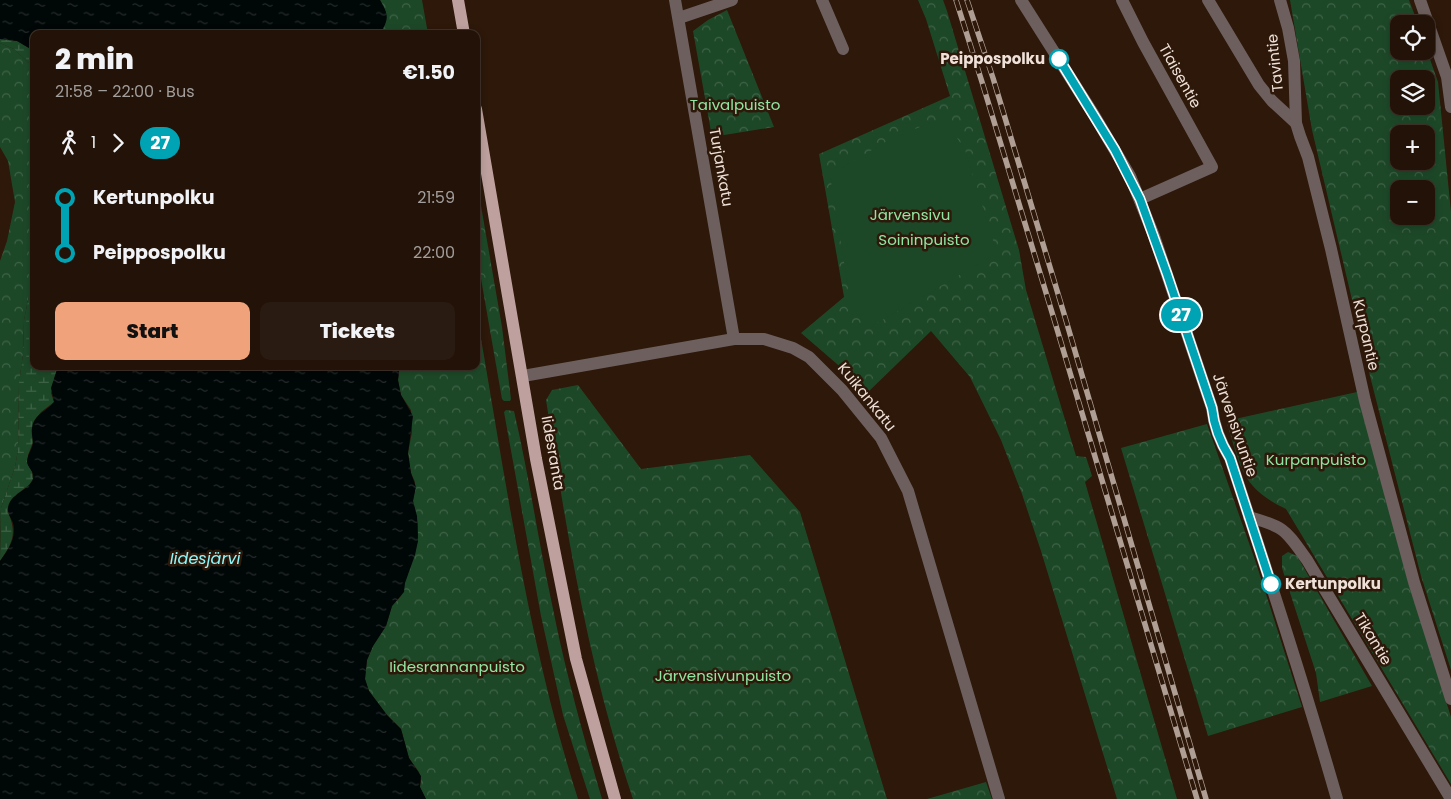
<!DOCTYPE html>
<html lang="en">
<head>
<meta charset="utf-8">
<style>
	:root { --surface:#221208; --page:#2a1b12; --text:#f1f3f6; --muted:#a29e9c; --line:#3f3229; --accent:#f0a27a }
	body { margin:0; font-family:Poppins,sans-serif; background:var(--page); color:var(--text); height:100vh; display:flex; flex-direction:column; font-size:19px; white-space:nowrap }
	* { box-sizing:border-box; margin:0 }
	p { font-size:16px; color:var(--muted) }
	.icon { flex:none; width:28px; height:28px; fill:none; stroke:currentColor; stroke-width:2; stroke-linecap:round; stroke-linejoin:round }
	.map { position:relative; flex:1; overflow:hidden }
	.side { position:absolute; left:30px; top:30px; width:450px; height:340px; display:flex; flex-direction:column; background:var(--surface); border-radius:10px; box-shadow:0 2px 8px #0003,0 0 0 1px var(--line) }
	.side>* { flex:none }
	.badge { padding:0 10px; border-radius:16px; font-size:18px; line-height:32px }
	.fabs { position:absolute; left:1390px; top:15px; display:grid; gap:10px }
	.fabs a { display:grid; place-items:center; width:45px; height:45px; border-radius:10px; background:var(--surface); box-shadow:0 2px 8px #0003,0 0 0 1px var(--line); font-size:25px }
	.map>.badge { position:absolute; translate:-50% -50%; box-shadow:0 0 0 2px #fff }
	.legs { display:flex; align-items:center; gap:8px; height:55px; padding:0 25px; font-size:16px }
	.legs p { margin-inline-start:auto }
	.head { display:flex; align-items:center; justify-content:space-between; height:85px; padding:0 25px }
	h1 { font-size:28px; font-weight:800; line-height:38px }
	.cta { display:flex; gap:10px; margin-top:auto; padding:10px 25px }
	.cta a { flex:1; height:58px; border-radius:10px; background:var(--accent); color:#111; font-size:20px; font-weight:800; line-height:58px; text-align:center }
	.cta a+a { background:var(--page); color:var(--text) }
	ul { padding:0 25px; list-style:none }
	li { display:flex; align-items:center; gap:18px; height:55px; font-size:19px }
	li i { display:grid; place-items:center; width:8px; height:100%; margin:0 6px; background:currentColor }
	li i::after { content:''; width:12px; height:12px; margin:-6px; border:4px solid; border-radius:50%; background:var(--surface) }
	li p { margin-inline-start:auto }
	li:first-child i { background:linear-gradient(#0000 50%,currentColor 0) }
	li:last-child i { background:linear-gradient(currentColor 50%,#0000 0) }
	.map>svg:first-child { display:block }
	.forest { fill:url(#forest-crowns); fill-rule:evenodd }
	.wetland { fill:url(#wetland-marsh) }
	.garden { fill:#1d4828 }
	.water { fill:url(#water-ripples) }
	.lines { fill:none; stroke-linecap:round; stroke-linejoin:round }
	.minor { stroke:#6d5f5e; stroke-width:12 }
	.major { stroke:#bea19e; stroke-width:12 }
	.rail-casing { stroke:#af9e94; stroke-width:5.5 }
	.rail { stroke:#2d180a; stroke-width:4; stroke-dasharray:11; stroke-linecap:butt }
	.line-1-casing { stroke:#fff; stroke-width:11 }
	.line-1 { stroke:#00a3b4; stroke-width:8 }
	.stop-1-dot { fill:#fff; stroke:#00a3b4; stroke-width:2.5 }
	.labels { text-anchor:middle; stroke-width:5; stroke-linejoin:round; paint-order:stroke }
	.stop-label { font-size:15px; font-weight:bold; fill:#efe1d8; stroke:#2d180a; text-anchor:end }
	.street-label { font-size:15px; fill:#efe1d8; stroke:#2d180a }
	.park-label { font-size:15px; fill:#91e5a2; stroke:#2d180a }
	.water-label { font-size:16px; font-style:italic; fill:#8ef9fd; stroke:#2d180a }
</style>
</head>
<body>
<div class="map">
<svg width="1451" height="799" viewBox="0 0 1451 799">
	<defs>
		<pattern id="forest-crowns" width="20" height="18" patternUnits="userSpaceOnUse" patternTransform="scale(1.25)"><rect width="20" height="18" fill="#1d4828"/><path d="M2 6a3 3 0 1 1 6 0M12 15a3 3 0 1 1 6 0" fill="none" stroke="#3e6246"/></pattern>
		<pattern id="wetland-marsh" width="20" height="14" patternUnits="userSpaceOnUse" patternTransform="scale(1.25)"><rect width="20" height="14" fill="#1d4828"/><path d="M1 5h8M5 5V1M11 12h8M15 12V8" fill="none" stroke="#3e6246"/></pattern>
		<pattern id="water-ripples" width="26" height="14" patternUnits="userSpaceOnUse" patternTransform="scale(1.25)"><rect width="26" height="14" fill="#000707"/><path d="M2 4q2-2 4 0t4 0M15 11q2-2 4 0t4 0" fill="none" stroke="#262b2a"/></pattern>
	</defs>
	<rect width="100%" height="100%" fill="#2d180a"/>
	<g class="forest">
		<path d="M380,0H422L428,34H380C386,23 386,11 380,0Z"/>
		<polygon points="918,0 943,0 947,11 1019,250 1026,290 1076,456 1086,457 1092,476 1085,482 1177,799 1117,799 1041,551 1022,494 1001,440 970,377 931,331 865,395 837,364 801,333 844,297 819,154 950,96 926,19"/>
		<path d="M1290,0H1409L1418,24H1399V51H1426V48L1438,82L1451,212V670L1421,576L1370,376L1312,130ZM1399,79H1426V106H1399ZM1399,134H1426V161H1399ZM1399,189H1426V216H1399Z"/>
		<polygon points="727,10 774,127 712,137 693,31 708,20"/>
		<polygon points="0,43 14,49 34,68 34,278 29,295 24,320 23,354 19,383 18,450 15,467 1,508 0,545 0,261 7,241 15,202 8,161 0,147"/>
		<polygon points="476,177 502,327 511,399 510,401 504,401 502,399 476,250"/>
		<path d="M476,310C505,474 527,640 578,799H426L420,787L421,780L419,772L409,758L401,729L387,715L369,691L365,679L367,660L373,646L386,626L392,606L401,596L404,588V583L418,541V524L413,501L415,482L411,473L408,453L412,432L411,410L401,395L398,380L399,372L397,366H476Z"/>
		<path d="M578,385L641,469L750,455L800,512L887,799H633C589,670 567,534 546,400L552,390Z"/>
		<path d="M1357,392L1409,584L1451,717V784L1286,509C1240,487 1241,466 1226,421Z"/>
		<path d="M506,410L514,411C529,475 538,540 552,604C565,670 583,735 602,799H590L563,715L541,616L504,412Z"/>
		<polygon points="1207,424 1256,563 1302,707 1208,736 1121,448"/>
		<polygon points="1288,552 1297,556 1372,686 1320,702 1316,673 1282,568 1282,556"/>
		<polygon points="986,782 992,799 927,799"/>
	</g>
	<g class="wetland">
		<polygon points="0,39 17,41 34,51 34,68 14,49 0,43"/>
		<path d="M34,278V310L30,313V320L34,326V366H58L51,393L54,402L41,412L35,420L32,433L33,442L28,455V465L32,471L33,479L29,485L17,494L8,512C17,534 13,542 0,561L1,508L15,467L18,450L19,383L23,354L24,320L29,295Z"/>
	</g>
	<polygon class="garden" points="939,119 953,132 965,150 997,253 867,329 850,299 830,175 889,140"/>
	<g class="water">
		<path d="M0,0H380C389,15 389,19 380,34H34V51L17,41L0,39Z"/>
		<path d="M58,366H397L399,372L398,380L401,395L413,416L408,453L411,473L416,487L413,501L417,516L418,541L415,555L405,583L404,592L392,606L386,626L373,646L367,660L365,679L369,691L387,715L401,729L409,758L421,776L420,787L426,799H0V561C8,550 17,538 13,523C11,518 7,513 8,508C10,493 29,491 33,479C35,472 28,468 27,462C27,455 32,450 33,443C33,438 31,433 32,428C34,414 46,412 54,402L51,388Z"/>
	</g>
	<g class="lines">
		<g class="minor">
			<polyline points="675,0 734,339"/>
			<polyline points="822,0 843,49"/>
			<path d="M1021,0L1094,115L1130,176L1154,236L1212,408C1214,427 1220,442 1230,458C1267,571 1304,684 1337,799"/>
			<polyline points="1122,0 1143,42 1212,167 1140,199"/>
			<polyline points="1208,0 1259,85 1272,101 1296,123 1300,136 1308,157 1331,249 1365,401 1414,582 1451,699"/>
			<polyline points="1280,0 1288,28 1294,61 1296,123"/>
			<polyline points="1420,0 1447,77 1451,107"/>
			<polyline points="679,18 732,0"/>
			<polyline points="523,376 734,339 764,339 793,348 809,357 842,390 881,438 908,491 999,799"/>
			<path d="M1249,517C1286,527 1286,531 1307,560L1451,799"/>
		</g>
		<g class="major">
			<polyline points="458,0 464,34"/>
			<polyline points="476,109 536,459 576,659 615,799"/>
		</g>
		<defs>
			<g id="rail">
				<polyline points="956,0 982,82 1054,319 1197,799"/>
				<polyline points="967,0 993,78 1065,317 1206,799"/>
			</g>
		</defs>
		<use href="#rail" class="rail-casing"/>
		<use href="#rail" class="rail"/>
	</g>
	<g class="lines">
		<defs>
			<path id="line-1" d="M1059,59L1115,150L1140,199L1167,274L1212,408C1214,427 1220,442 1230,458L1271,584"/>
		</defs>
		<use href="#line-1" class="line-1-casing"/>
		<use href="#line-1" class="line-1"/>
	</g>
	<g class="stop-1-dot">
		<circle cx="1059" cy="59" r="9"/>
		<circle cx="1271" cy="584" r="9"/>
	</g>
	<g class="labels">
		<g class="stop-label">
			<text x="1045" y="64">Peippospolku</text>
			<text x="1285" y="589" text-anchor="start">Kertunpolku</text>
		</g>
		<g class="street-label">
			<text transform="translate(1275 63) rotate(-96)" y="5">Tavintie</text>
			<text transform="translate(1180 76) rotate(61)" y="5">Tiaisentie</text>
			<text transform="translate(721 167) rotate(80)" y="5">Turjankatu</text>
			<text transform="translate(1366 335) rotate(77)" y="5">Kurpantie</text>
			<text transform="translate(867 397) rotate(51)" y="5">Kuikankatu</text>
			<text transform="translate(1235 425) rotate(71)" y="5">Järvensivuntie</text>
			<text transform="translate(553 453) rotate(80)" y="5">Iidesranta</text>
			<text transform="translate(1373 639) rotate(59)" y="5">Tikantie</text>
		</g>
		<g class="park-label">
			<text x="735" y="110">Taivalpuisto</text>
			<text x="910" y="220">Järvensivu</text>
			<text x="924" y="245">Soininpuisto</text>
			<text x="1316" y="465">Kurpanpuisto</text>
			<text x="457" y="672">Iidesrannanpuisto</text>
			<text x="723" y="681">Järvensivunpuisto</text>
		</g>
		<g class="water-label">
			<text x="205" y="564">Iidesjärvi</text>
		</g>
	</g>
</svg>
<div class="fabs">
<a><svg class="icon" aria-label="locate" viewBox="0 0 24 24"><circle cx="12" cy="12" r="6"/><path d="M12 2v4M12 18v4M2 12h4M18 12h4"/></svg></a>
<a><svg class="icon" aria-label="layers" viewBox="0 0 24 24"><path d="M12 4l9 5-9 5-9-5zM3 14l9 5 9-5"/></svg></a>
<a>+</a>
<a>−</a>
</div>
<b class="badge" style="left:1181px;top:315px;background:#00a3b4;color:#fff">27</b>
<section class="side">
<div class="head"><div><h1>2 min</h1><p>21:58 – 22:00 · Bus</p></div><b>€1.50</b></div>
<div class="legs"><svg class="icon" aria-label="walk" viewBox="0 0 24 24"><circle cx="13" cy="4" r="2"/><path d="M13 8l-2 6 4 7M11 14l-3 7M7 12l3-4h3l4 4"/></svg>1<svg class="icon" aria-label="forward" viewBox="0 0 24 24"><path d="M9 5l7 7-7 7"/></svg><b class="badge" style="background:#00a3b4;color:#fff">27</b></div>
<ul>
<li><i style="color:#00a3b4"></i><b>Kertunpolku</b><p>21:59</p></li>
<li><i style="color:#00a3b4"></i><b>Peippospolku</b><p>22:00</p></li>
</ul>
<div class="cta"><a>Start</a><a>Tickets</a></div>
</section>
</div>
</body>
</html>
